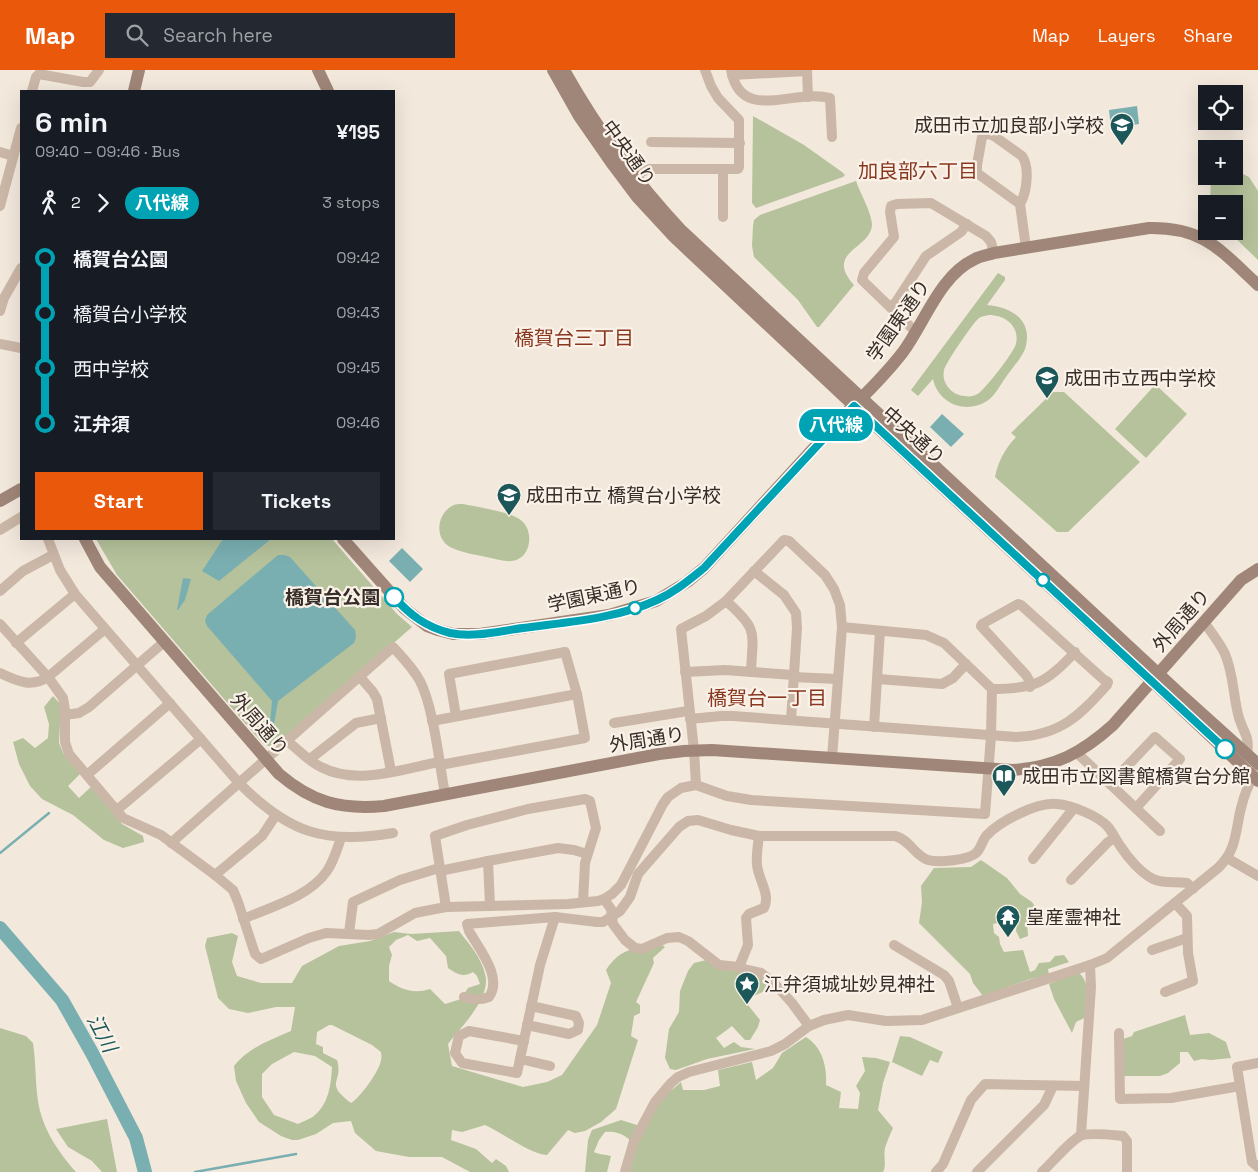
<!DOCTYPE html>
<html lang="en">
<head>
<meta charset="utf-8">
<style>
	:root { --surface:#171b24; --page:#242831; --text:#f1f3f6; --muted:#9ea1a6; --accent:#ea580c }
	body { margin:0; font-family:"Space Grotesk","Noto Sans JP",sans-serif; background:var(--page); color:var(--text); height:100vh; display:flex; flex-direction:column; font-size:19px; white-space:nowrap }
	* { box-sizing:border-box; margin:0 }
	p { font-size:16px; color:var(--muted) }
	.icon { flex:none; width:28px; height:28px; fill:none; stroke:currentColor; stroke-width:2; stroke-linecap:round; stroke-linejoin:round }
	.map { position:relative; flex:1; overflow:hidden }
	.side { position:absolute; left:20px; top:20px; width:375px; height:450px; display:flex; flex-direction:column; background:var(--surface); border-radius:0px; box-shadow:0 5px 20px #0002 }
	.side>* { flex:none }
	.badge { padding:0 10px; border-radius:16px; font-size:18px; line-height:32px }
	.buttons { position:absolute; left:1198px; top:15px; display:grid; gap:10px }
	.buttons a { display:grid; place-items:center; width:45px; height:45px; border-radius:0px; background:var(--surface); box-shadow:0 5px 20px #0002; font-size:25px }
	.map>.badge { position:absolute; translate:-50% -50%; box-shadow:0 0 0 2px #fff }
	.legs { display:flex; align-items:center; gap:8px; height:55px; padding:0 15px; font-size:16px }
	.legs p { margin-inline-start:auto }
	.overview { display:flex; align-items:center; justify-content:space-between; height:85px; padding:0 15px }
	h1 { font-size:28px; font-weight:600; line-height:38px }
	.button { display:flex; gap:10px; margin-top:auto; padding:10px 15px }
	.button a { flex:1; height:58px; border-radius:0px; background:var(--accent); color:#fff; font-size:20px; font-weight:600; line-height:58px; text-align:center }
	.button a+a { background:var(--page); color:var(--text) }
	ul { padding:0 15px; list-style:none }
	li { display:flex; align-items:center; gap:18px; height:55px; font-size:19px }
	li i { display:grid; place-items:center; width:8px; height:100%; margin:0 6px; background:currentColor }
	li i::after { content:''; width:12px; height:12px; margin:-6px; border:4px solid; border-radius:50%; background:var(--surface) }
	li p { margin-inline-start:auto }
	li:first-child i { background:linear-gradient(#0000 50%,currentColor 0) }
	li:last-child i { background:linear-gradient(currentColor 50%,#0000 0) }
	header { display:flex; align-items:center; gap:30px; box-sizing:border-box; height:70px; padding:0 25px; background:var(--accent); color:#fff }
	header strong { font-size:24px }
	nav { display:flex; gap:28px; margin-inline-start:auto; font-size:18px }
	.search { width:350px; height:45px; background:var(--page); display:flex; align-items:center; gap:12px; box-sizing:border-box; padding:0 18px; border-radius:0px; color:var(--muted); font-size:19px }
	.map>svg:first-child { display:block }
	.green { fill:#b5c29b; fill-rule:evenodd }
	.water { fill:#7aafb1 }
	.lines { fill:none; stroke-linecap:round; stroke-linejoin:round }
	.stream { stroke:#7aafb1; stroke-width:2.5 }
	.river { stroke:#7aafb1; stroke-width:14 }
	.street { stroke:#cbb7a7; stroke-width:10 }
	.secondary { stroke:#9f8678; stroke-width:12 }
	.line-1-casing { stroke:#fff; stroke-width:11 }
	.line-1 { stroke:#00a3b4; stroke-width:8 }
	.stop-1-dot { fill:#fff; stroke:#00a3b4; stroke-width:2.5 }
	.labels { text-anchor:middle; stroke-width:4.5; stroke-linejoin:round; paint-order:stroke }
	.poi-label { font-size:19px; fill:#372d28; stroke:#faf2e8; text-anchor:start }
	.street-label { font-size:19px; fill:#372d28; stroke:#faf2e8 }
	.stop-label { font-size:19px; font-weight:bold; fill:#372d28; stroke:#faf2e8; text-anchor:end }
	.neighbourhood-label { font-size:20px; fill:#89371f; stroke:#faf2e8 }
	.water-label { font-size:20px; font-style:italic; fill:#1c575a; stroke:#faf2e8 }
</style>
</head>
<body>
<header>
<strong>Map</strong>
<div class="search"><svg class="icon" aria-label="search" viewBox="0 0 24 24"><circle cx="10" cy="10" r="6"/><path d="M15 15l6 6"/></svg>Search here</div>
<nav><a>Map</a><a>Layers</a><a>Share</a></nav>
</header>
<div class="map">
<svg width="1258" height="1102" viewBox="0 0 1258 1102">
	<rect width="100%" height="100%" fill="#f3e8dc"/>
	<g class="green">
		<polygon points="753,46 804,75 842,102 845,105 843,107 756,138 752,133"/>
		<polygon points="1234,103 1243,104 1249,107 1258,121 1258,190 1228,161 1234,161 1234,134 1210,134 1211,106 1234,106"/>
		<path d="M856,111C860,123 872,143 872,155C870,180 824,181 854,215L819,257H817L798,230L754,187L752,176L753,156L754,150L760,145Z"/>
		<path d="M998,203L1005,207V210L987,235C1011,237 1034,250 1025,279C1021,289 1012,298 1006,307C1000,315 995,326 987,331C965,345 938,333 933,309L918,326L911,320ZM989,245C1005,245 1020,256 1016,274C1014,282 986,318 979,323C975,326 970,327 965,326C952,326 941,313 944,300C945,294 973,253 978,249C981,246 985,246 989,245Z"/>
		<polygon points="1154,316 1157,316 1187,344 1146,388 1115,359"/>
		<path d="M1053,322H1064L1140,392L1068,462H1057L995,407C998,391 1005,379 1016,367L1011,363Z"/>
		<path d="M463,434C477,437 512,442 522,451C532,460 532,480 520,488C511,494 500,490 491,488C478,485 461,483 450,477C434,468 437,444 452,436C455,434 459,434 463,434Z"/>
		<polygon points="96,469 332,469 397,544 412,557 274,678 263,674 117,505"/>
		<polygon points="53,626 61,635 59,673 64,685 80,704 68,716 79,728 91,717 122,754 143,766 144,772 123,778 104,770 73,745 42,729 30,716 19,694 13,672 23,668 35,678 48,668 49,654 44,637"/>
		<polygon points="981,790 1007,808 1020,824 1032,832 1036,838 1036,845 1027,851 1028,866 1020,869 1016,861 1017,854 1003,856 998,853 993,854 994,863 999,867 1000,874 1004,882 1023,880 1030,902 1035,900 1039,893 1050,892 1055,886 1064,885 1069,892 1048,899 1049,905 1030,909 983,926 973,913 970,904 919,853 922,832 921,816 934,798 971,797"/>
		<path d="M459,861C469,874 481,887 485,904C492,927 461,957 448,974L452,996L523,1017L547,1012L562,1005L597,955L611,913L606,900C621,877 636,878 662,875L665,877L653,888L654,893L636,932L640,935V943L634,946L631,966L638,970L616,1039L601,1052L585,1061L575,1063L568,1060L547,1085C530,1084 503,1063 485,1055L462,1062L452,1060L451,1070L476,1079L492,1093L496,1089L506,1096L509,1102H470L442,1087H409L376,1081L355,1063L351,1051L333,1053L316,1064L298,1070H292L281,1066L259,1052L246,1033L236,1011L234,996C248,978 270,970 291,961L295,937H276L248,943L229,939L218,928L205,876L207,868L232,863L238,866L232,892L237,906L261,913H292L302,896L339,876L370,871L394,862L411,864ZM408,865L417,871L430,868L446,886L448,898C457,904 463,908 473,902L477,906L480,914L468,918L461,929L445,934L430,919C414,924 402,920 389,911V896L392,885L389,877L396,870ZM329,955H332L372,975L381,982C381,985 382,987 381,990C380,1000 360,1028 351,1033C323,1012 344,1013 337,990L323,983V977L316,974L317,962ZM294,982L315,986L332,997C331,1014 329,1033 315,1045C311,1049 303,1051 298,1054L274,1045L262,1027V1004L272,994Z"/>
		<polygon points="706,890 750,902 772,915 772,918 744,930 760,950 758,957 750,970 745,970 732,956 716,968 724,978 734,972 741,977 755,979 707,989 676,1000 670,999 665,988 669,959 679,942 680,921 688,901 694,893"/>
		<path d="M1078,902C1092,913 1086,932 1084,948L1076,952L1072,963L1054,929L1049,914Z"/>
		<polygon points="1185,945 1190,965 1209,963 1226,972 1231,988 1211,990 1202,989 1194,991 1188,982 1180,982 1180,993 1168,1003 1160,1006 1123,1006 1123,969 1132,966 1134,962"/>
		<path d="M0,958L26,966L33,973C36,992 35,1012 38,1031C42,1058 58,1082 76,1102H0Z"/>
		<polygon points="900,966 910,967 943,982 938,993 930,990 922,1006 892,992"/>
		<path d="M806,967C823,978 827,997 826,1015L841,1022L839,1038L858,1039L860,1023L856,1016L865,1001L862,987L876,988L890,992L883,1013L878,1040L893,1058C890,1065 887,1071 885,1078C883,1087 887,1094 883,1102H630L637,1077C628,1067 619,1060 605,1062L599,1070L594,1082C599,1085 605,1084 611,1086L607,1102H585L588,1070L592,1060L621,1050L640,1056L665,1026L681,1012L683,1020H704L720,1016L718,1000L752,992L756,1010L773,998L782,983Z"/>
		<polygon points="107,1049 117,1102 102,1102 92,1091 68,1077 56,1059"/>
	</g>
	<g class="water">
		<polygon points="1137,36 1139,54 1111,58 1109,40"/>
		<polygon points="942,344 964,364 951,377 930,357"/>
		<polygon points="223,469 271,469 219,511 202,501"/>
		<polygon points="402,478 423,499 410,512 389,491"/>
		<polygon points="278,485 285,485 290,487 355,560 356,567 354,573 278,631 274,654 276,658 272,661 268,657 270,654 272,631 207,556 205,551 207,545"/>
		<polygon points="183,508 191,509 185,530 178,540 177,540"/>
	</g>
	<g class="lines">
		<g class="stream">
			<polyline points="0,783 49,743"/>
			<polyline points="195,1102 296,1084"/>
		</g>
		<polyline class="river" points="0,858 62,930 92,983 136,1068 145,1102"/>
		<g class="street">
			<path d="M731,0C741,54 795,18 830,28L832,67"/>
			<polyline points="807,0 808,27"/>
			<polyline points="732,5 807,1"/>
			<polyline points="32,21 36,7 39,4 83,12 90,12 99,0"/>
			<polyline points="651,72 740,73"/>
			<polyline points="0,82 13,86"/>
			<polyline points="633,106 649,99 738,99 739,97 739,50 718,28 711,16 705,0"/>
			<path d="M1020,134C1027,122 1030,97 1022,86L994,66C989,64 986,63 982,67L977,95V103L1020,134L1026,178"/>
			<polyline points="0,136 21,58"/>
			<polyline points="723,147 723,100"/>
			<polyline points="890,237 896,232 926,186 961,162 967,154"/>
			<polyline points="0,241 4,228 21,198"/>
			<polyline points="916,262 862,210 864,203 894,167 890,142 891,136 897,134 931,133 986,166 991,172 994,183"/>
			<polyline points="0,274 21,278"/>
			<polyline points="0,460 21,447"/>
			<path d="M48,469L60,500L75,524L239,713C288,762 324,775 393,763"/>
			<polyline points="754,501 784,525 796,543 797,558 791,650"/>
			<polyline points="0,521 23,501 53,485"/>
			<path d="M726,531C758,559 753,561 751,601"/>
			<path d="M1204,552C1211,562 1220,573 1225,584C1234,605 1233,627 1239,648C1244,664 1250,666 1247,685"/>
			<polyline points="0,554 48,607 63,628 65,640 65,672 69,684 123,748 161,765 215,805 233,820 238,832 255,884 261,889 309,868 326,863 369,865 378,864 415,843 425,841 446,837 568,834 598,831 604,829 612,824 621,815 663,734 668,727 681,718 696,715 727,726 751,730 985,744 991,666 992,619 944,573 926,565 842,557"/>
			<polyline points="16,573 75,524"/>
			<polyline points="685,602 725,600 793,605"/>
			<path d="M0,603C17,611 31,618 48,607L105,559"/>
			<polyline points="360,607 373,622 377,629 391,701"/>
			<polyline points="793,607 837,609"/>
			<polyline points="878,609 942,614 953,608 966,594"/>
			<path d="M992,619C1034,619 1047,613 1075,582"/>
			<polyline points="65,645 79,643 89,637 164,572"/>
			<path d="M690,649L721,646H733L1016,667C1061,665 1079,646 1107,615L1108,612L1103,609L1021,535L1018,534L982,554L981,556L1026,605L1029,610L1030,617"/>
			<polyline points="432,651 577,624"/>
			<polyline points="614,653 688,641"/>
			<polyline points="874,657 880,561"/>
			<path d="M287,671C298,679 308,691 321,697C357,716 402,699 439,692"/>
			<polyline points="1077,683 1160,761"/>
			<polyline points="310,689 356,653 381,648"/>
			<polyline points="440,695 585,668 577,624 565,582 449,604 456,646"/>
			<polyline points="87,705 170,633"/>
			<polyline points="1110,714 1155,667 1180,689 1136,738"/>
			<polyline points="696,715 694,680 681,559 706,546 726,531 784,470 789,471 825,505 834,519 840,535 842,557 832,688"/>
			<polyline points="117,740 201,669"/>
			<path d="M171,773L393,577C403,588 413,598 420,611C434,639 439,692 445,724"/>
			<polyline points="1227,788 1258,806"/>
			<polyline points="1033,789 1074,738"/>
			<polyline points="440,801 488,791"/>
			<polyline points="215,805 262,766 276,745"/>
			<polyline points="1071,810 1108,772 1115,768"/>
			<polyline points="604,829 611,839 613,854 625,870 635,878 642,879 667,868 679,867 688,871 719,895 739,897 743,899 761,903 774,913 792,933 809,956"/>
			<polyline points="490,836 488,791 558,778 574,780 587,784"/>
			<polyline points="446,837 435,766 467,755 528,739 585,729 590,731 596,758 585,793 583,832"/>
			<path d="M243,849C271,837 309,827 327,801C334,791 337,779 341,768"/>
			<polyline points="349,863 353,832 400,810 439,798"/>
			<polyline points="894,875 944,905 949,911 958,938"/>
			<polyline points="1152,880 1187,868"/>
			<path d="M739,897L748,875L746,848L749,844L764,838C771,824 758,809 757,795C756,785 758,775 759,766"/>
			<polyline points="1165,922 1193,911 1188,883 1187,846 1175,833"/>
			<path d="M464,927C471,930 481,930 489,927C503,907 479,879 469,861L467,854L555,847"/>
			<polyline points="527,955 569,964 578,960 579,953 576,946 531,936"/>
			<polyline points="1119,963 1120,1029 1171,1028 1240,1016"/>
			<polyline points="520,989 517,1003 462,993 455,983 459,966 469,961 524,971"/>
			<polyline points="1258,993 1237,997 1252,1092 1258,1097"/>
			<path d="M550,996L520,989L540,895L555,847L597,852H603L620,841L630,827L638,804L679,757L688,751L698,750L731,760L759,766H895C909,769 915,786 928,790C938,793 969,790 976,783C981,779 982,771 986,766C1000,751 1037,732 1057,734C1071,735 1099,746 1108,757C1113,763 1116,770 1121,777C1128,788 1141,803 1153,809C1163,814 1176,811 1187,813L1193,819"/>
			<polyline points="1081,1065 1091,917 1090,895"/>
			<path d="M625,1102L634,1071L655,1032L671,1013L678,1007L689,1002L771,981L785,974L809,956L824,950L848,945L886,951L922,950L1090,895L1107,888L1118,879L1218,798C1237,780 1235,762 1241,738C1244,726 1249,712 1256,702"/>
			<polyline points="936,1102 943,1094 971,1030 985,1014 1084,1016"/>
			<polyline points="977,1102 1044,1035 1053,1016"/>
			<path d="M1042,1102C1052,1093 1069,1072 1080,1066C1089,1062 1112,1065 1123,1066L1127,1071V1102"/>
		</g>
		<g class="secondary">
			<polyline points="318,0 328,21"/>
			<polyline points="553,0 579,46 613,95 637,127 674,167 854,336 1152,611 1258,711"/>
			<path d="M564,0C597,59 636,112 682,161L1179,623L1258,694"/>
			<polyline points="134,21 139,0"/>
			<polyline points="0,431 21,419"/>
			<path d="M85,469L100,497L279,704C312,732 340,740 384,736L659,684L684,681L712,680L1013,700C1055,697 1082,683 1113,655L1241,510L1258,499"/>
			<path d="M343,469L405,539L427,556L438,560L453,564H480L609,545L656,531L687,512L704,498L845,344C865,325 886,304 903,282C925,252 940,205 975,189C980,186 988,185 994,183L1149,158C1204,157 1220,180 1258,215"/>
		</g>
	</g>
	<g class="lines">
		<defs>
			<path id="line-1" d="M394,527C410,545 426,557 450,563C473,568 500,561 523,558C567,552 616,549 657,530C675,522 689,510 704,498L854,336L1225,679"/>
		</defs>
		<use href="#line-1" class="line-1-casing"/>
		<use href="#line-1" class="line-1"/>
	</g>
	<defs>
		<symbol id="school-pin" viewBox="-11 -11 22 30"><path d="M0 17L-7.5 6A9.5 9.5 0 1 1 7.5 6Z" fill="#1c575a" stroke="#faf2e8"/><path d="M0-5L7-2L0 1L-7-2ZM-4 1L0 2.5L4 1V4Q0 6-4 4Z" fill="#fff"/></symbol>
		<symbol id="library-pin" viewBox="-11 -11 22 30"><path d="M0 17L-7.5 6A9.5 9.5 0 1 1 7.5 6Z" fill="#1c575a" stroke="#faf2e8"/><path d="M-6-4Q-3-5.5-.7-3.5V5Q-3 3-6 4ZM6-4Q3-5.5 .7-3.5V5Q3 3 6 4Z" fill="#fff"/></symbol>
		<symbol id="temple-pin" viewBox="-11 -11 22 30"><path d="M0 17L-7.5 6A9.5 9.5 0 1 1 7.5 6Z" fill="#1c575a" stroke="#faf2e8"/><path d="M0-6L5-2H3V0L6.5 2.5H4V6H1.5V3h-3V6H-4V2.5H-6.5L-3 0V-2H-5Z" fill="#fff"/></symbol>
		<symbol id="sight-pin" viewBox="-11 -11 22 30"><path d="M0 17L-7.5 6A9.5 9.5 0 1 1 7.5 6Z" fill="#1c575a" stroke="#faf2e8"/><path d="M0-6L1.8-2.2L6-1.7L2.9 1.2L3.7 5.4L0 3.3L-3.7 5.4L-2.9 1.2L-6-1.7L-1.8-2.2Z" fill="#fff"/></symbol>
	</defs>
	<g fill-rule="evenodd">
		<use href="#school-pin" x="1108" y="41" width="28" height="38"/>
		<use href="#school-pin" x="1033" y="294" width="28" height="38"/>
		<use href="#school-pin" x="495" y="411" width="28" height="38"/>
		<use href="#library-pin" x="990" y="692" width="28" height="38"/>
		<use href="#temple-pin" x="994" y="833" width="28" height="38"/>
		<use href="#sight-pin" x="733" y="900" width="28" height="38"/>
	</g>
	<g class="stop-1-dot">
		<circle cx="1043" cy="510" r="6"/>
		<circle cx="394" cy="527" r="9"/>
		<circle cx="635" cy="538" r="6"/>
		<circle cx="1225" cy="679" r="9"/>
	</g>
	<g class="labels">
		<g class="poi-label">
			<text x="1104" y="62" text-anchor="end">成田市立加良部小学校</text>
			<text x="1064" y="315">成田市立西中学校</text>
			<text x="526" y="432">成田市立 橋賀台小学校</text>
			<text x="1022" y="713">成田市立図書館橋賀台分館</text>
			<text x="1026" y="854">皇産霊神社</text>
			<text x="764" y="921">江弁須城址妙見神社</text>
		</g>
		<g class="street-label">
			<text transform="translate(629 83) rotate(54)" y="7">中央通り</text>
			<text transform="translate(898 250) rotate(-55)" y="7">学園東通り</text>
			<text transform="translate(914 365) rotate(42)" y="7">中央通り</text>
			<text transform="translate(594 525) rotate(-12)" y="7">学園東通り</text>
			<text transform="translate(1181 550) rotate(-49)" y="7">外周通り</text>
			<text transform="translate(260 654) rotate(49)" y="7">外周通り</text>
			<text transform="translate(647 669) rotate(-9)" y="7">外周通り</text>
		</g>
		<g class="stop-label">
			<text x="380" y="534">橋賀台公園</text>
		</g>
		<g class="neighbourhood-label">
			<text x="918" y="108">加良部六丁目</text>
			<text x="574" y="275">橋賀台三丁目</text>
			<text x="767" y="635">橋賀台一丁目</text>
		</g>
		<g class="water-label">
			<text transform="translate(102 963) rotate(62)" y="7">江川</text>
		</g>
	</g>
</svg>
<div class="buttons">
<a><svg class="icon" aria-label="locate" viewBox="0 0 24 24"><circle cx="12" cy="12" r="6"/><path d="M12 2v4M12 18v4M2 12h4M18 12h4"/></svg></a>
<a>+</a>
<a>−</a>
</div>
<b class="badge" style="left:836px;top:355px;background:#00a3b4;color:#fff">八代線</b>
<section class="side">
<div class="overview"><div><h1>6 min</h1><p>09:40 – 09:46 · Bus</p></div><b>¥195</b></div>
<div class="legs"><svg class="icon" aria-label="walk" viewBox="0 0 24 24"><circle cx="13" cy="4" r="2"/><path d="M13 8l-2 6 4 7M11 14l-3 7M7 12l3-4h3l4 4"/></svg>2<svg class="icon" aria-label="forward" viewBox="0 0 24 24"><path d="M9 5l7 7-7 7"/></svg><b class="badge" style="background:#00a3b4;color:#fff">八代線</b><p>3 stops</p></div>
<ul>
<li><i style="color:#00a3b4"></i><b>橋賀台公園</b><p>09:42</p></li>
<li><i style="color:#00a3b4"></i><span>橋賀台小学校</span><p>09:43</p></li>
<li><i style="color:#00a3b4"></i><span>西中学校</span><p>09:45</p></li>
<li><i style="color:#00a3b4"></i><b>江弁須</b><p>09:46</p></li>
</ul>
<div class="button"><a>Start</a><a>Tickets</a></div>
</section>
</div>
</body>
</html>
